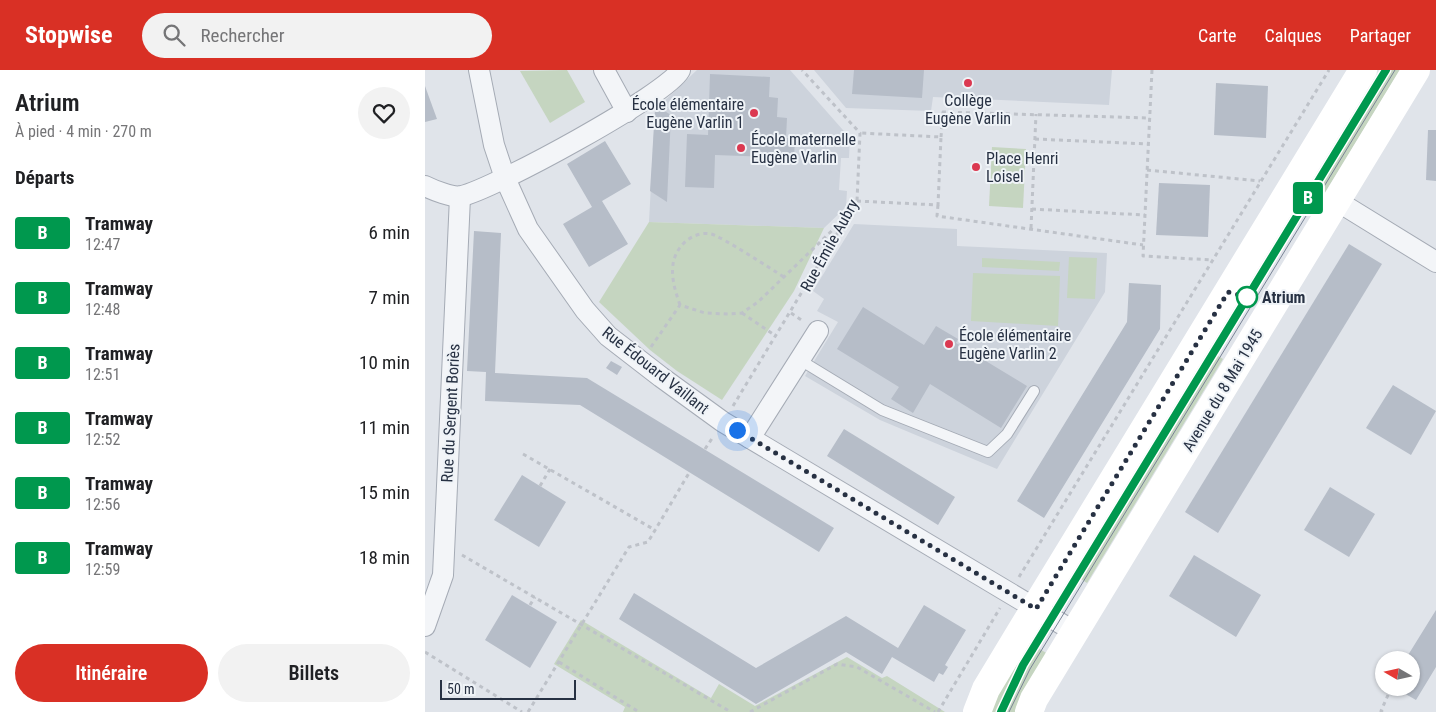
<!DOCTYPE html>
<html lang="fr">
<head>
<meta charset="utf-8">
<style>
	:root { --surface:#fff; --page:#f2f2f2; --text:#202124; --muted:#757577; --accent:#d93025 }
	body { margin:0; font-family:"Roboto Condensed",sans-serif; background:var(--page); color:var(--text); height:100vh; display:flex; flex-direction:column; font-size:19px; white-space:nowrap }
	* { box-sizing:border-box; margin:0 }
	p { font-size:16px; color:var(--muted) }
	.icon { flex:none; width:28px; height:28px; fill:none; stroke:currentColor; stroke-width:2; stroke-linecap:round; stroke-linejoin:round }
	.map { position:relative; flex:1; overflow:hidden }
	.panel { display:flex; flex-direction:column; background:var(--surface); width:425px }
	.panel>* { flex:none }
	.badge { padding:0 10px; border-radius:4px; font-size:18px; line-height:32px }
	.needle { width:32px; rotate:279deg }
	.buttons { position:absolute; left:950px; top:581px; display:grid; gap:10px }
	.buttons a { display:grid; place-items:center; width:45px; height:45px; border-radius:50%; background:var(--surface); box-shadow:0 1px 4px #0004; font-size:25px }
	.scale { position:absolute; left:15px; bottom:12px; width:136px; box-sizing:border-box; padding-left:5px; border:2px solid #273143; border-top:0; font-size:14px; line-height:18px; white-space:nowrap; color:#273143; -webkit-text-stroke:4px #eff3f7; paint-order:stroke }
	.you { position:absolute; width:25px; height:25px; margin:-12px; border:4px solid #fff; border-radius:50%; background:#1a73e8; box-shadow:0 0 0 8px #1a73e833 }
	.map>.badge { position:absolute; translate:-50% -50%; box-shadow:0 0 0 2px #fff }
	h2 { padding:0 15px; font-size:19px; line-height:45px }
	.round { display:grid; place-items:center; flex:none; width:52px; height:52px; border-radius:26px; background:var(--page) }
	.headline { display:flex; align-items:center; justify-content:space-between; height:85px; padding:0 15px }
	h1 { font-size:24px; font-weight:600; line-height:38px }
	.cta { display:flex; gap:10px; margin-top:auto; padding:10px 15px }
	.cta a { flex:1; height:58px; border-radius:30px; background:var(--accent); color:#fff; font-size:20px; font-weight:600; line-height:58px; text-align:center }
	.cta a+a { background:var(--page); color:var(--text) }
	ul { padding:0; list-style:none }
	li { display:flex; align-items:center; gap:15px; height:65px; padding:0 15px }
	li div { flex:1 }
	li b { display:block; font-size:19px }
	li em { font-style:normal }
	li .badge { min-width:55px; font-weight:700; text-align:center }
	header { display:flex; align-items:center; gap:30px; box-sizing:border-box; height:70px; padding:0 25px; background:var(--accent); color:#fff }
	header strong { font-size:24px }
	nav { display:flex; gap:28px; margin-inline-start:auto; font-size:18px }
	.search { width:350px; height:45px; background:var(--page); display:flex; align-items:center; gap:12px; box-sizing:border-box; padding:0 18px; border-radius:28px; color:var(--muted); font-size:19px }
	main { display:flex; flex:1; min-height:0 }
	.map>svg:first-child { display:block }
	.built { fill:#cdd3dc }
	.green { fill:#c5d5c0 }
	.building { fill:#b6bdc8 }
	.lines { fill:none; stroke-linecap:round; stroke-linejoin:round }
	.lane-casing { stroke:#a5abb5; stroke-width:12 }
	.street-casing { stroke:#a5abb5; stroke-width:22 }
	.path { stroke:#bec2c9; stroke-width:3; stroke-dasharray:4 4; stroke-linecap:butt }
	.lane { stroke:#f3f5f8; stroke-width:10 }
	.street { stroke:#f3f5f8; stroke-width:20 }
	.secondary { stroke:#fff; stroke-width:28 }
	.tram { stroke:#788395; stroke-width:1 }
	.line-casing { stroke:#fff; stroke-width:11 }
	.line { stroke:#00984e; stroke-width:8 }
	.walk { stroke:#273143; stroke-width:5; stroke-dasharray:0 9 }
	.poi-dot { fill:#db3951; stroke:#eff3f7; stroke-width:2 }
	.stop-dot { fill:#fff; stroke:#00984e; stroke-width:2.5 }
	.labels { text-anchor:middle; stroke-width:4; stroke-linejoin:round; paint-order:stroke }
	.poi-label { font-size:16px; fill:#273143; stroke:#eff3f7; text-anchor:start }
	.street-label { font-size:16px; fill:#273143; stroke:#eff3f7 }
	.stop-label { font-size:16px; font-weight:bold; fill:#273143; stroke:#eff3f7; text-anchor:start }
</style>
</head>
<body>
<header>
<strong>Stopwise</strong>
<div class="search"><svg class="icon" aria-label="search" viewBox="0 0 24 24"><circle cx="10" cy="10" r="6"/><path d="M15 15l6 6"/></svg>Rechercher</div>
<nav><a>Carte</a><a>Calques</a><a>Partager</a></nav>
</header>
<main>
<section class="panel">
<div class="headline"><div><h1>Atrium</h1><p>À pied · 4 min · 270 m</p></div><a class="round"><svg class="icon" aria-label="heart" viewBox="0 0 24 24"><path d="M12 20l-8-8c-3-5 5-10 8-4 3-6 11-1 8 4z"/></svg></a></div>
<h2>Départs</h2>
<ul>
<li><span class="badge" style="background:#00984e;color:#fff">B</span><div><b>Tramway</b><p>12:47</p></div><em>6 min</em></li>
<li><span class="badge" style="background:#00984e;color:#fff">B</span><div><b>Tramway</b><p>12:48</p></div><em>7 min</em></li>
<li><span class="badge" style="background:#00984e;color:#fff">B</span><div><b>Tramway</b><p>12:51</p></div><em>10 min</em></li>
<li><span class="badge" style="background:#00984e;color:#fff">B</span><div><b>Tramway</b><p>12:52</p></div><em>11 min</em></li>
<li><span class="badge" style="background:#00984e;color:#fff">B</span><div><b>Tramway</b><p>12:56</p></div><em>15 min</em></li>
<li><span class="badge" style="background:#00984e;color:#fff">B</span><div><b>Tramway</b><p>12:59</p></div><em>18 min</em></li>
</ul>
<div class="cta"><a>Itinéraire</a><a>Billets</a></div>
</section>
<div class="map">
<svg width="1011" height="642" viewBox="0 0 1011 642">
	<rect width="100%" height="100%" fill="#e0e4ea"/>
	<g class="built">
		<polygon points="272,0 365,0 425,68 424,88 416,88 414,120 422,121 421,137 399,158 224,152 230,40"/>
		<polygon points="389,0 687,0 684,35 508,27 506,41 421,38"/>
		<polygon points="429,154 532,159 532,176 682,183 680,222 572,399 455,350 380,306 413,252 392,241 399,229 388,221"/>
	</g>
	<g class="green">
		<polygon points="142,0 160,32 125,53 95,1"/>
		<polygon points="956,0 975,0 890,139 876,131"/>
		<polygon points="567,77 601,79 598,138 564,136"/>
		<polygon points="224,152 399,158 369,221 297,330 252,301 225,280 174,232"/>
		<polygon points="644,187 672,188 670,229 642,228"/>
		<polygon points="557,188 635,192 634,201 557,197"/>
		<polygon points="548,203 635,206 633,256 546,251"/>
		<polygon points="785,281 798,289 662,513 648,504"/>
		<polygon points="156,550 286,628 294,614 330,636 422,587 457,608 462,606 520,642 198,642 200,637 129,594"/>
		<polygon points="598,569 628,587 597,642 557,642"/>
	</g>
	<g class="building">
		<polygon points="429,0 499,0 497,28 427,24"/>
		<polygon points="285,4 345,7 344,27 353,28 352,47 362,48 361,68 370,68 369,88 290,85 289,118 260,117 262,64 283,65"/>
		<polygon points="791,13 843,16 841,68 789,65"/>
		<polygon points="0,16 12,49 0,52"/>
		<polygon points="233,37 246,45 242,132 225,121 230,40"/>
		<polygon points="1003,60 1011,60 1011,111 1001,110"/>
		<polygon points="180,71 206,114 177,131 203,174 164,197 138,154 167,137 142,94"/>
		<polygon points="734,113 785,115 783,167 731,165"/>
		<polygon points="49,161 76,163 70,303 162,308 409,458 394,482 155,335 60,331 61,302 42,301"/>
		<polygon points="924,174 957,194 793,463 760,442"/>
		<polygon points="704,213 736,215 735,259 619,448 592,431 702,252"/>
		<polygon points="438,237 499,275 511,256 533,269 531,273 602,316 576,358 505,314 488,343 466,329 474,317 412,279"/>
		<polygon points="186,291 197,297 192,305 181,298"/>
		<polygon points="968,315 1011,341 986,385 941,358"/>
		<polygon points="419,359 530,427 513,455 402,386"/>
		<polygon points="97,405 141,432 114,477 69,450"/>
		<polygon points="905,417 950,444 924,487 879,460"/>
		<polygon points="769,485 836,525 811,567 744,526"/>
		<polygon points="209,523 331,598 421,546 473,578 499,535 541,560 520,595 523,597 518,605 514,603 509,612 467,587 457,604 421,582 331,634 194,549"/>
		<polygon points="87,525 132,552 105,598 60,570"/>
		<polygon points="1011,540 1011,597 991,630 970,618 986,618 986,590 980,590"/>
	</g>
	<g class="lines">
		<defs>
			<polyline id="lane" points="375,290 457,340 563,382 582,364 609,321"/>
			<g id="street">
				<polyline points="54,0 69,75 80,108 103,159 160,240 183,266 236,307 298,352 650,562"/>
				<polyline points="179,0 202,42"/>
				<path d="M0,116C8,120 28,128 36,126C65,121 247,22 255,0"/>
				<polyline points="912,131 1011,192"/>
				<polyline points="325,368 393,261"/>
				<polyline points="0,556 18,505 35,127"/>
			</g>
		</defs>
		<use href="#lane" class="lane-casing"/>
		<use href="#street" class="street-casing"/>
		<g class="path">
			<polyline points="727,0 718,186 787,190"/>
			<polyline points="516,67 518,42 725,48"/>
			<polyline points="610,69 723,74"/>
			<polyline points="722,100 835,111"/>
			<polyline points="432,131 513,135 516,67 435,63"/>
			<polyline points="513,135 512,146 718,175"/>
			<polyline points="607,139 720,145"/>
			<polyline points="606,158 611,44"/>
			<path d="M255,235C247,212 241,189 261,171C267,166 277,162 286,164C296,166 346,199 359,207"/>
			<polyline points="317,243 351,266"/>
			<polyline points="366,243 378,251"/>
			<polyline points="226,277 255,235 280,243 303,244 317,243 333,232 421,147"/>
			<polyline points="308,336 432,131 435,63 377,0"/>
			<polyline points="280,379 288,367"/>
			<polyline points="98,384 230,460"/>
			<polyline points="115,416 125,399"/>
			<polyline points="37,485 306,642"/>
			<polyline points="594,507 904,0"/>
			<polyline points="105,535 110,527"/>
			<polyline points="0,582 97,642"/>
			<polyline points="134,592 214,642"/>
			<polyline points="103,642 204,477 223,472 264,403"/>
			<polyline points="325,642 412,594 432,597 510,642"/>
			<polyline points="513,642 575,538"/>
			<polyline points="958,642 956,641 963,625"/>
		</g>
		<use href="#lane" class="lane"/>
		<use href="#street" class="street"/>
		<g class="secondary">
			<polyline points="552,642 561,619 596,561 938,0"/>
			<polyline points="604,642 609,629 991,0"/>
		</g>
		<g class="tram">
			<polyline points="575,642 598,595 961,0"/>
			<polyline points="584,642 605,599 970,0"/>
		</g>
	</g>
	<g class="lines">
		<defs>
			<polyline id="line" points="576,642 598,595 961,0"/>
		</defs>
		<use href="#line" class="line-casing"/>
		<use href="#line" class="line"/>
		<polyline class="walk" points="312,360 611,539 803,222 822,227"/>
	</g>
	<g class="poi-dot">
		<circle cx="543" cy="13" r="5"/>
		<circle cx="329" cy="43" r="5"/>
		<circle cx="316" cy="78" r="5"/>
		<circle cx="551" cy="97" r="5"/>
		<circle cx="524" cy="274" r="5"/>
	</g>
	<circle class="stop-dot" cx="822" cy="227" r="10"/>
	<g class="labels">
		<g class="poi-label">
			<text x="543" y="36" text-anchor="middle">Collège<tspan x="543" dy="18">Eugène Varlin</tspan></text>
			<text x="319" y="40" text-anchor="end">École élémentaire<tspan x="319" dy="18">Eugène Varlin 1</tspan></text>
			<text x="326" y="75">École maternelle<tspan x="326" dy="18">Eugène Varlin</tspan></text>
			<text x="561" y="94">Place Henri<tspan x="561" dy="18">Loisel</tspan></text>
			<text x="534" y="271">École élémentaire<tspan x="534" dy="18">Eugène Varlin 2</tspan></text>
		</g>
		<g class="street-label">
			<text transform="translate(404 175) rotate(-61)" y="6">Rue Émile Aubry</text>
			<text transform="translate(231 300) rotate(38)" y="6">Rue Édouard Vaillant</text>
			<text transform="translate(797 320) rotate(-59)" y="6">Avenue du 8 Mai 1945</text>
			<text transform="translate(25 343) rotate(-87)" y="6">Rue du Sergent Boriès</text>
		</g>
		<g class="stop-label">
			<text x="837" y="233">Atrium</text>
		</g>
	</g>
</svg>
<div class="buttons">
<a><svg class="needle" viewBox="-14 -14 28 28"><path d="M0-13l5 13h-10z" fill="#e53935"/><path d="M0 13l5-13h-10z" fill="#757577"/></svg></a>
</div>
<div class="scale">50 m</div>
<div class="you" style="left:312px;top:360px"></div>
<b class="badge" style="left:883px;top:128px;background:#00984e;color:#fff">B</b>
</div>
</main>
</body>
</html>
